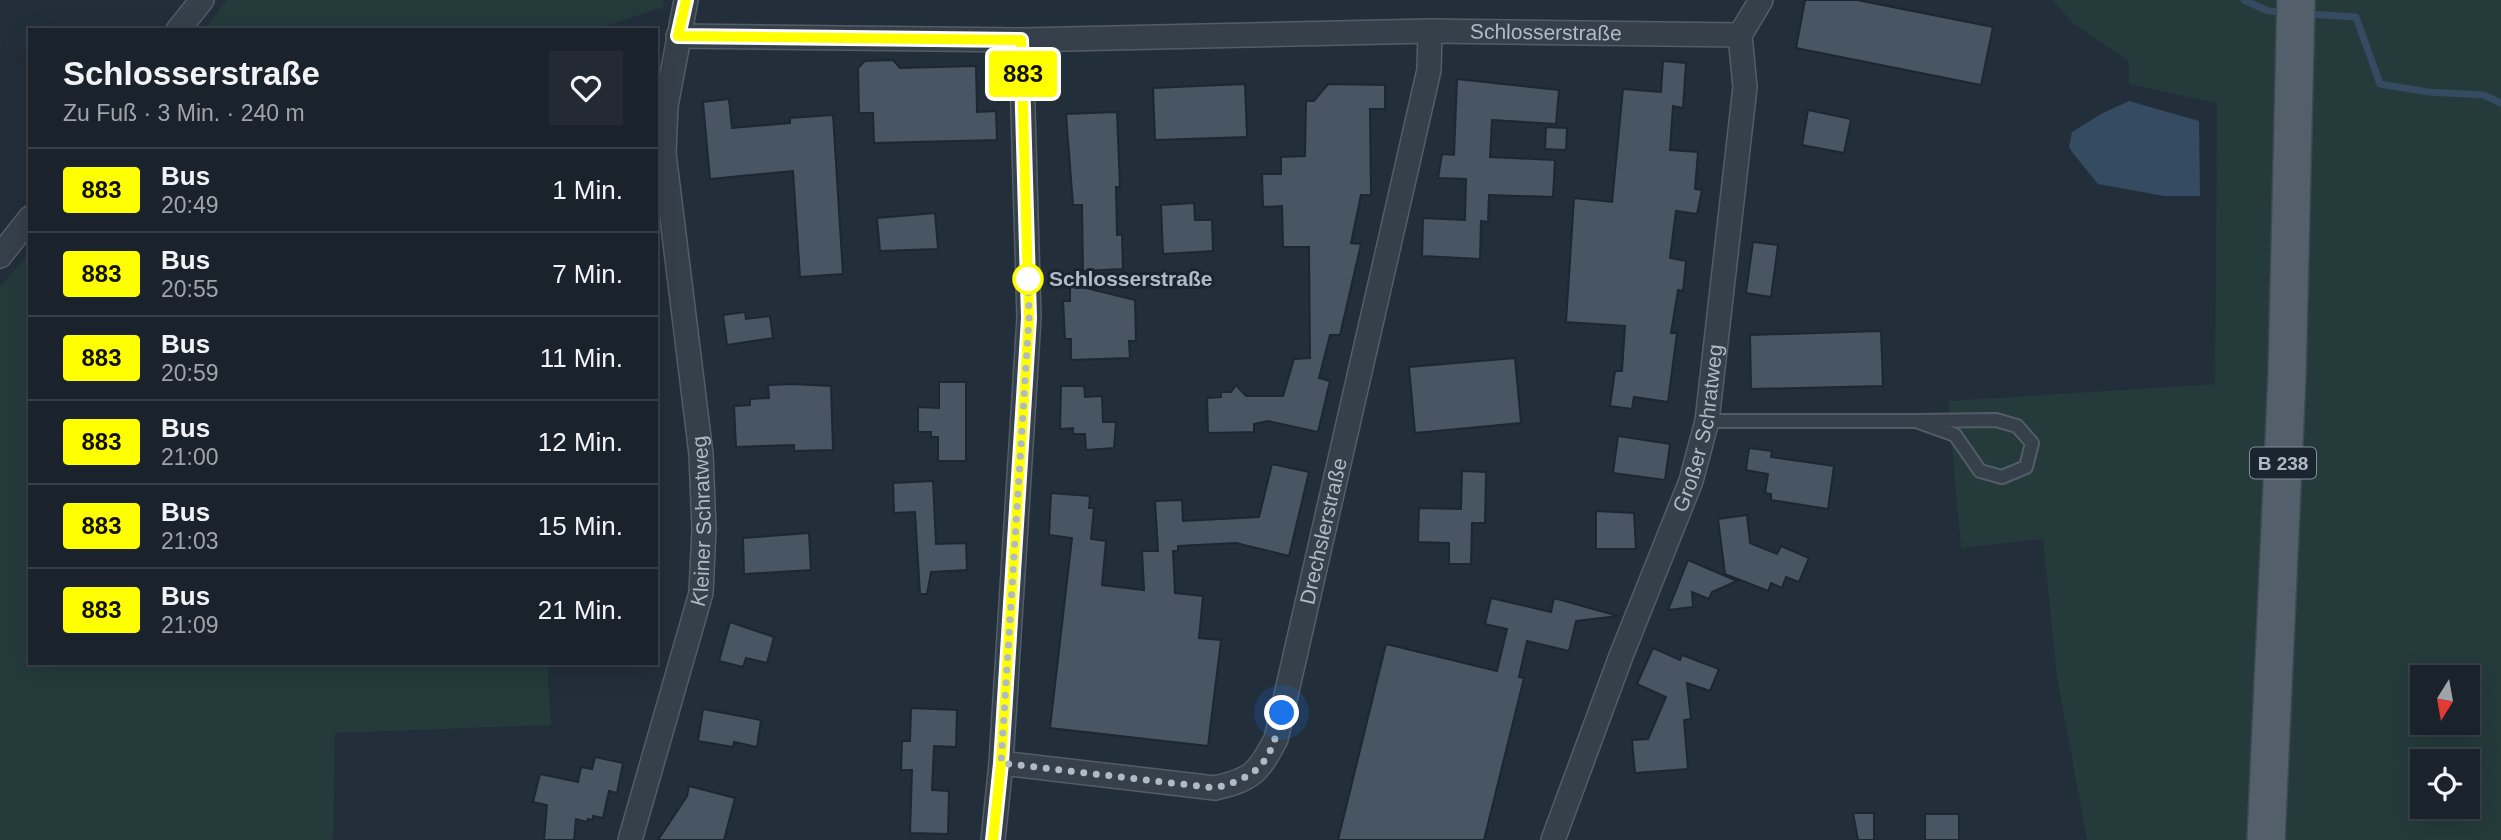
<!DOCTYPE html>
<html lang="de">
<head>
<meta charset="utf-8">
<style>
	:root { --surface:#1a222c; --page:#232a34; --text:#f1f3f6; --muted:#9fa4a9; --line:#383f48 }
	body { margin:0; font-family:Arial,sans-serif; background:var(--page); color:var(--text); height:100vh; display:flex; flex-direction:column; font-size:26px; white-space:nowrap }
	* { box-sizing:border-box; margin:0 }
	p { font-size:23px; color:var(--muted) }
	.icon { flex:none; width:38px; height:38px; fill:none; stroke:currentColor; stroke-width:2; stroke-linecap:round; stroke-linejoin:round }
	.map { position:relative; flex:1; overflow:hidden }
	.drawer { position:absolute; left:28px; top:28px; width:630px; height:637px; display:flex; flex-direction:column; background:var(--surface); border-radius:0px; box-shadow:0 7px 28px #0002,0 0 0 2px var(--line) }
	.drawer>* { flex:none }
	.badge { padding:0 14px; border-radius:5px; font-size:24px; line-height:46px }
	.needle { width:46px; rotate:191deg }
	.buttons { position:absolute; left:2410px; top:665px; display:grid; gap:14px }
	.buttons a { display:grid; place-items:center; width:70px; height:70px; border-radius:0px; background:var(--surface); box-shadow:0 7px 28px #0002,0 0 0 2px var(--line); font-size:35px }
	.you { position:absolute; width:35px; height:35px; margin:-18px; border:5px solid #fff; border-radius:50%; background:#1a73e8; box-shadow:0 0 0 10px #1a73e833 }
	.map>.badge { position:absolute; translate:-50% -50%; box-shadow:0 0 0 4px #fff }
	.round { display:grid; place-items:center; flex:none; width:74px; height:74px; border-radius:0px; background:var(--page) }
	.summary { display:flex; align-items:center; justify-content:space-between; height:119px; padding:0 35px }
	h1 { font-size:33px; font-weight:600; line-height:52px }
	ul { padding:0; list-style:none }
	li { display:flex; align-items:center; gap:21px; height:84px; padding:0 35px; border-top:2px solid var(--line) }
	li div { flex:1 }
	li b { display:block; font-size:26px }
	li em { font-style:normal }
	li .badge { min-width:77px; font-weight:700; text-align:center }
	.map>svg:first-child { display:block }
	.green { fill:#243a3b; fill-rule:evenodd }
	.water { fill:#354b61 }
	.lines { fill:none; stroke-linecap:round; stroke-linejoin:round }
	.stream { stroke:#354b61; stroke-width:7 }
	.building { fill:#485563; stroke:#1d2731; stroke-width:2 }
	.lane-casing { stroke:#535d68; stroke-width:16 }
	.street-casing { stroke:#535d68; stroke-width:26 }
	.primary-casing { stroke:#3f4953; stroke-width:40 }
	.lane { stroke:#35404a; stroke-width:12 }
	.street { stroke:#35404a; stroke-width:23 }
	.primary { stroke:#535f6a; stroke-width:37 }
	.line-casing { stroke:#fff; stroke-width:16 }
	.line { stroke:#ff0; stroke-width:10 }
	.walk { stroke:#b0bac6; stroke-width:7; stroke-dasharray:0 12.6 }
	.stop-dot { fill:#fff; stroke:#ff0; stroke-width:3.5 }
	.labels { text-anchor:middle; stroke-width:6; stroke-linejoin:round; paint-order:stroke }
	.shield { fill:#1b252f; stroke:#838d99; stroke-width:2 }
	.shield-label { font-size:19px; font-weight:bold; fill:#b0bac6 }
	.street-label { font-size:21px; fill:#b0bac6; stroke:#1b252f }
	.stop-label { font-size:21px; font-weight:bold; fill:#b0bac6; stroke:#1b252f; text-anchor:start }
</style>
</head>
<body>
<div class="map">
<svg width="2501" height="840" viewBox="0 0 2501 840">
	<rect width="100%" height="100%" fill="#222e3a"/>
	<g class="green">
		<polygon points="227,0 664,0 663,7 594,30 204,30"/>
		<path d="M2052,0H2501V840H2087L2057,677L2043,539L1961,548L1948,401L2215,384L2217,103L2129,84V62L2073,23ZM2422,677H2468V723H2422ZM2422,761H2468V807H2422Z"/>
		<polygon points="30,253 30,663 547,663 551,725 335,733 333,840 0,840 0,286"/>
	</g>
	<polygon class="water" points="2129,101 2199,121 2200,196 2164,196 2098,184 2072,152 2069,147 2072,132 2101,114"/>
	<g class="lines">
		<g class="stream">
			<polyline points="2244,0 2268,11 2284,12"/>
			<polyline points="2307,14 2356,17 2380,84 2428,92 2484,95 2501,103"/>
		</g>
	</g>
	<g class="building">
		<polygon points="1805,0 1857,0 1993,27 1981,85 1796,48"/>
		<polygon points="893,60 900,68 976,66 977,112 996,111 997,140 874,143 873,113 859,113 858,68 865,61"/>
		<polygon points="1663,61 1686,63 1683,108 1673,106 1670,150 1698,152 1695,189 1702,190 1697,214 1676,211 1670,258 1686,261 1683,291 1678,290 1671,333 1677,333 1668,402 1634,397 1632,409 1610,406 1615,371 1622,371 1625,326 1566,322 1574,198 1612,202 1623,89 1661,92"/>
		<polygon points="1457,79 1559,90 1556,124 1492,120 1490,157 1555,160 1553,197 1489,195 1488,222 1481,221 1480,259 1422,256 1423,218 1465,220 1466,179 1438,178 1442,154 1454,155"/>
		<polygon points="1245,84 1247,137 1155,140 1153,88"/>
		<polygon points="1328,84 1385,85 1385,109 1370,109 1371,195 1361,195 1351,243 1361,244 1340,335 1330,335 1319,378 1330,381 1318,432 1268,421 1254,424 1254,432 1208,433 1207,398 1221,397 1221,392 1231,392 1236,385 1246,396 1283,396 1294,359 1310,358 1309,247 1283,247 1282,206 1263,207 1262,174 1281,174 1281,157 1305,156 1306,101 1314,101"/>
		<polygon points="729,99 732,128 790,123 790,118 833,115 843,274 800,277 793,171 710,179 703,102"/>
		<polygon points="1808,110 1851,119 1844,153 1802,145"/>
		<polygon points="1117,112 1120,187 1116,187 1117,235 1122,234 1123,269 1083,271 1082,205 1073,205 1066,114"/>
		<polygon points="1546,127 1567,128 1566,150 1545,149"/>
		<polygon points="1194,203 1195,220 1212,220 1213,251 1163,254 1161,205"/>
		<polygon points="935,213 938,249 880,251 877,218"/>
		<polygon points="1753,242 1778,245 1771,297 1746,293"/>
		<polygon points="1070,284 1135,300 1136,341 1129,341 1130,358 1071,360 1071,339 1065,339 1063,301 1070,301"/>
		<polygon points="745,312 746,319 770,316 773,338 727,345 723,315"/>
		<polygon points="1881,331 1883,386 1751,389 1750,335"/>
		<polygon points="1515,358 1521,423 1415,433 1409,367"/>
		<polygon points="939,382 966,382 966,461 938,461 938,437 931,437 931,432 918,432 918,407 939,408"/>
		<polygon points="792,384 831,386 833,450 794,451 794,445 736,447 734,406 750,405 750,399 769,398 768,385"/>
		<polygon points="1061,386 1084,386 1085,397 1102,396 1103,422 1116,422 1114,448 1086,450 1085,434 1073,434 1073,428 1060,429"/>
		<polygon points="1618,436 1670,444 1665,480 1613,473"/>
		<polygon points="1749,448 1772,451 1771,457 1834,466 1828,509 1771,500 1771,494 1765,493 1768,474 1746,470"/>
		<polygon points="1272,464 1309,472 1289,556 1236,543 1178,546 1178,551 1173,551 1175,593 1203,596 1199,638 1221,640 1208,746 1050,728 1072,538 1049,535 1051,493 1090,496 1089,508 1094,508 1091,539 1106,541 1102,585 1144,590 1142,551 1158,551 1155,501 1182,500 1183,521 1259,517"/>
		<polygon points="1462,471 1486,472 1485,523 1472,523 1471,564 1449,564 1449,543 1418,542 1419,508 1461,509"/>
		<polygon points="933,481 936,544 966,543 967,570 931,572 927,594 920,594 915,512 894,513 893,483"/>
		<polygon points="1596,511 1634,513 1636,549 1596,549"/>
		<polygon points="1747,515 1750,543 1777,554 1781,546 1809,558 1799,582 1786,577 1782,588 1771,583 1768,591 1725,574 1718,519"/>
		<polygon points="809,533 811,570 744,574 743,538"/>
		<polygon points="1688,560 1737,581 1712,592 1709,599 1692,592 1693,607 1668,610"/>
		<polygon points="1491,598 1551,612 1554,598 1618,616 1576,621 1569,651 1527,641 1519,677 1524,678 1484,840 1338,840 1386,644 1497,671 1507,629 1485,624"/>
		<polygon points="730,622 774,637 767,663 746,658 743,667 719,661"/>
		<polygon points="1653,648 1680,660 1682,655 1719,669 1710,691 1687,683 1691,719 1684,720 1688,769 1635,773 1632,740 1648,739 1666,697 1637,684"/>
		<polygon points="911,708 957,710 956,747 934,746 932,790 949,791 948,834 910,833 912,770 901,770 902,741 910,741"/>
		<polygon points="703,709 761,720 757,747 734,742 733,747 698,741"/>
		<polygon points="595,757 623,763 617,793 609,791 603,818 593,816 593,820 588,819 587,822 576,819 574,840 544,840 547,805 533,802 540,774 578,782 581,767 592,769"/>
		<polygon points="689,786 735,798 724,840 658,840 687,796"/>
		<polygon points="1853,813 1874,813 1874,840 1858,840"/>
		<rect x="1925" y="814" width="34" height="26"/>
	</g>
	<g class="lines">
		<defs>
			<polyline id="lane" points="1707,421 1916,421 1955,435 1980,471 2002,477 2026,467 2032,443 2017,426 1996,420 1916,421"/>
			<g id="street">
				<polyline points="178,30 202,0"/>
				<path id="s1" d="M678,36L1021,40L1430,31L1740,35"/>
				<polyline points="0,256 30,218"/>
				<path id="s2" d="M1001,763L1215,788C1253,779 1258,773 1276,739L1429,70L1430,31"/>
				<path id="s3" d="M630,840L701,593L704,529L701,454L664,153L666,106L686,0"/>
				<polyline points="993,840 1001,763 1029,318 1021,40"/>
				<path id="s4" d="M1553,840L1621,656L1691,481L1707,421L1745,87L1740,35L1761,0"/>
			</g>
			<polyline id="primary" points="2266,840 2287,376 2296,0"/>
		</defs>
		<use href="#lane" class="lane-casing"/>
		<use href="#street" class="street-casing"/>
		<use href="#primary" class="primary-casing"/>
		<use href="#lane" class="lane"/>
		<use href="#street" class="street"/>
		<use href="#primary" class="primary"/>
	</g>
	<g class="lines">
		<defs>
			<polyline id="line" points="686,0 678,36 1021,40 1029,318 1001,763 993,840"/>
		</defs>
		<use href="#line" class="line-casing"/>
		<use href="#line" class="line"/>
		<path class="walk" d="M1028,279V267L1029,318L1001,763L1215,788C1263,776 1271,759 1282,713"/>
	</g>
	<circle class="stop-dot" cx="1028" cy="279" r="14"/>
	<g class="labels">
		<rect class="shield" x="2250" y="447.5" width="66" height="31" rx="5"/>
		<g class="shield-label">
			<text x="2283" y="470">B 238</text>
		</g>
		<g class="street-label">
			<text dy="7" stroke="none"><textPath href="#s1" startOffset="868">Schlosserstraße</textPath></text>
			<text dy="7" stroke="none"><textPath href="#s4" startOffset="438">Großer Schratweg</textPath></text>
			<text dy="7" stroke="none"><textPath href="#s3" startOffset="329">Kleiner Schratweg</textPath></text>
			<text dy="7" stroke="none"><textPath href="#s2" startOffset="511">Drechslerstraße</textPath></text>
		</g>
		<g class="stop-label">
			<text x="1049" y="286">Schlosserstraße</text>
		</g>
	</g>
</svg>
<div class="buttons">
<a><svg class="needle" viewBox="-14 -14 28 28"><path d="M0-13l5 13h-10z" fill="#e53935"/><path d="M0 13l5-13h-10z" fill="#9fa4a9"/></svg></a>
<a><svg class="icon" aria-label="locate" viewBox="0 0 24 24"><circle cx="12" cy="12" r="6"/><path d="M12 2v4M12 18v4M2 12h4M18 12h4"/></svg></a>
</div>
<div class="you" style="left:1282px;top:713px"></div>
<b class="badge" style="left:1023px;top:74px;background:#ff0;color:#111">883</b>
<section class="drawer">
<div class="summary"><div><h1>Schlosserstraße</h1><p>Zu Fuß · 3 Min. · 240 m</p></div><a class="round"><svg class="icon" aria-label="heart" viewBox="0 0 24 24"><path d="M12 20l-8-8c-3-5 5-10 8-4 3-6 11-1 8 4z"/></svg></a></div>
<ul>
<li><span class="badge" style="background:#ff0;color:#111">883</span><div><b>Bus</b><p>20:49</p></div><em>1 Min.</em></li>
<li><span class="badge" style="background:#ff0;color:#111">883</span><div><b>Bus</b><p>20:55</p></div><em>7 Min.</em></li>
<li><span class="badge" style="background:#ff0;color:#111">883</span><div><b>Bus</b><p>20:59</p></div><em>11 Min.</em></li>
<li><span class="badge" style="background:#ff0;color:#111">883</span><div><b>Bus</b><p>21:00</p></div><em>12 Min.</em></li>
<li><span class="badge" style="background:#ff0;color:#111">883</span><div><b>Bus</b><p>21:03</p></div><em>15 Min.</em></li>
<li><span class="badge" style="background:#ff0;color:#111">883</span><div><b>Bus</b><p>21:09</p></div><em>21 Min.</em></li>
</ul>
</section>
</div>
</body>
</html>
